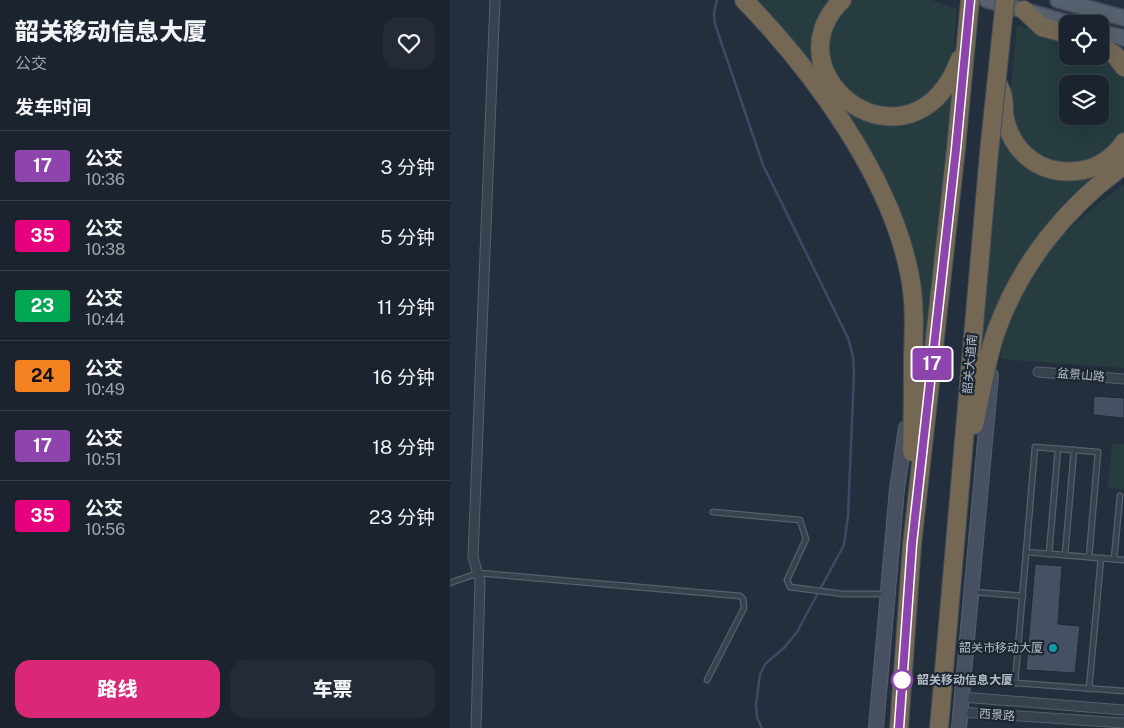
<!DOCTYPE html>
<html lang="zh">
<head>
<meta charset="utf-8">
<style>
	:root { --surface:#1b232e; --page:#242b36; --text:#f1f3f6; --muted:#a0a4aa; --line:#39404a; --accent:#db2777 }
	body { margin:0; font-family:"Public Sans","Noto Sans SC",sans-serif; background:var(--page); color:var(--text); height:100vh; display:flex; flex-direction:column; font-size:19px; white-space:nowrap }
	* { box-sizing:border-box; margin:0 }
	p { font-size:16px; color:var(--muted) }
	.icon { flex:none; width:28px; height:28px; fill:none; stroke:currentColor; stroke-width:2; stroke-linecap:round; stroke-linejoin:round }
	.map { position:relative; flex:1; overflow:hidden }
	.drawer { display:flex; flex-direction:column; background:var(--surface); width:450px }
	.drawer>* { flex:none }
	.badge { padding:0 10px; border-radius:4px; font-size:18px; line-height:32px }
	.tools { position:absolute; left:609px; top:15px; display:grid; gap:10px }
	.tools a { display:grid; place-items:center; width:50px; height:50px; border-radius:10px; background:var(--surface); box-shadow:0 5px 20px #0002,0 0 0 1px var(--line); font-size:25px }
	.map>.badge { position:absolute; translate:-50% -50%; box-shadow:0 0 0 2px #fff }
	h2 { padding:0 15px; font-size:19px; line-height:45px }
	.round { display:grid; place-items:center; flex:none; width:52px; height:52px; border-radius:15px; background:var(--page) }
	.headline { display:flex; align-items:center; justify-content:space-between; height:85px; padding:0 15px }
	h1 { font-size:24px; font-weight:800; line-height:38px }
	.button { display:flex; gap:10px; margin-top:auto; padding:10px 15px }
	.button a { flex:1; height:58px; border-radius:15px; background:var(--accent); color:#fff; font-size:20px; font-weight:800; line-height:58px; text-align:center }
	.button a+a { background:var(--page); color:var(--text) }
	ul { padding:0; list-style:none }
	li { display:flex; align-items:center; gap:15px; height:70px; padding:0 15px; border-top:1px solid var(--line) }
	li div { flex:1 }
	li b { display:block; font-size:19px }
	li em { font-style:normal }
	li .badge { min-width:55px; font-weight:700; text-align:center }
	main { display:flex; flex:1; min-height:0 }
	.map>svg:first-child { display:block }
	.green { fill:#263c3f; fill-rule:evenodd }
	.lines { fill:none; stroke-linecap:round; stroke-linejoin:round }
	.stream { stroke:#394c67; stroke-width:2.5 }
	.building { fill:#455162; stroke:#1f2835 }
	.lane-casing { stroke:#565f6c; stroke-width:7 }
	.street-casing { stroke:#565f6c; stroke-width:11 }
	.secondary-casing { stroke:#565f6c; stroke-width:16 }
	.primary-casing { stroke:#414a57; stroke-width:18 }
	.highway-casing { stroke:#434c59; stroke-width:20 }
	.lane { stroke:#38414e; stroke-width:4.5 }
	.street { stroke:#38414e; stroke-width:9 }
	.secondary { stroke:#465061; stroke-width:14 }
	.primary { stroke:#56606e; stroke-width:15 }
	.highway { stroke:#746855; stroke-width:18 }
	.highway-bridge-casing { stroke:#434c59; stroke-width:20; stroke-linecap:butt }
	.highway-bridge { stroke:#746855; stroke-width:18 }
	.line-casing { stroke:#fff; stroke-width:11 }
	.line { stroke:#8e44ad; stroke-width:8 }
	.culture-dot { fill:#0f9aa8; stroke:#1d2633; stroke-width:2 }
	.stop-dot { fill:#fff; stroke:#8e44ad; stroke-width:2.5 }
	.labels { text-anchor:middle; stroke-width:4.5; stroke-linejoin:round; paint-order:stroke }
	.street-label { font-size:12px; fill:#b4bcc9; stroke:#1d2633 }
	.poi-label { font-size:12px; fill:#b4bcc9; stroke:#1d2633; text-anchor:end }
	.stop-label { font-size:12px; font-weight:bold; fill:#b4bcc9; stroke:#1d2633; text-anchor:start }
</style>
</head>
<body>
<main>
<section class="drawer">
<div class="headline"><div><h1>韶关移动信息大厦</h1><p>公交</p></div><a class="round"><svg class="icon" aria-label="heart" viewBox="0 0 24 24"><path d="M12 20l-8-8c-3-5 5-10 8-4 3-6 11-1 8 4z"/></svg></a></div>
<h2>发车时间</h2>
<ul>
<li><span class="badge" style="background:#8e44ad;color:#fff">17</span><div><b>公交</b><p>10:36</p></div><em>3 分钟</em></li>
<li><span class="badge" style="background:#e6007e;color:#fff">35</span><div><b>公交</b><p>10:38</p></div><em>5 分钟</em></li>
<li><span class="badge" style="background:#00a651;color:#fff">23</span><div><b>公交</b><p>10:44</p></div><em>11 分钟</em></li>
<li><span class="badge" style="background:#f58220;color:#111">24</span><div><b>公交</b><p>10:49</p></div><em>16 分钟</em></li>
<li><span class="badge" style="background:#8e44ad;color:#fff">17</span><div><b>公交</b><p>10:51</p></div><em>18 分钟</em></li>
<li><span class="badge" style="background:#e6007e;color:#fff">35</span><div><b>公交</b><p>10:56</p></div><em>23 分钟</em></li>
</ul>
<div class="button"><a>路线</a><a>车票</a></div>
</section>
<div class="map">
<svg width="674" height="728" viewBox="0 0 674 728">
	<rect width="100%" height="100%" fill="#242f3e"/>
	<g class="green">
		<polygon points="302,0 384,0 368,32 402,112 487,107 502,91 504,93 474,394 438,193"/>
		<polygon points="402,0 481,0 507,9 504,47 500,70 493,83 453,109 418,107 393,88 379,56 379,34 394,7"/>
		<path d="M567,25L617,38L618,56H650V50L674,74V131L667,143L660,150L627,165L597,162L572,142L559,107ZM618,84H650V116H618Z"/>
		<polygon points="551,133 602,175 674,149 674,158 636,190 528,360 549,137"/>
		<path d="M674,184V368L550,359C553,345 555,329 560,315C580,260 628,217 674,184Z"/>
		<polygon points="662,443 674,444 674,489 658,488"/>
	</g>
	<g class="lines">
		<polyline class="stream" points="267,0 264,13 265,24 313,165 398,338 403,356 404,374 398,516 394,545 347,632 334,648 316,663 310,674 306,705 307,718 312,728"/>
	</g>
	<g class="building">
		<polygon points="644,396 674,398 674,418 643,415"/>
		<polygon points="585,564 612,566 608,624 630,626 625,673 576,670"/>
	</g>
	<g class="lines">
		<defs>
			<g id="lane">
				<polyline points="263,512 350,520 356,539 337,580 340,587 393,594 435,594"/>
				<polyline points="576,552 674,560"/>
				<polyline points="599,554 608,449"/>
				<polyline points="615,555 624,450"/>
				<polyline points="639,557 648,452 585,447 565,683 674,691"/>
				<polyline points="664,559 670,496"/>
				<polyline points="0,583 28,573 290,596 293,599 294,608 257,680"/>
				<polyline points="523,592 573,596"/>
				<polyline points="639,689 651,558"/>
			</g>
			<g id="street">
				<polyline points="588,372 674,379"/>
				<polyline points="512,697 674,710"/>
				<polyline points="510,712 674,723"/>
				<polyline points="26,728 30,581 23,557 45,0"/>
			</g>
			<g id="secondary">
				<polyline points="426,728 447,489 456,428"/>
				<polyline points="509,728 541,375"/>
			</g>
			<g id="primary">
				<polyline points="537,0 622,24"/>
				<polyline points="608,0 674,18"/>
				<polyline points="650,32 674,38"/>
			</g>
			<g id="highway">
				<path d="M294,0C363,71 442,178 460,277C465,303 464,330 463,356C463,388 463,420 462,452"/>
				<path d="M392,0C315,76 462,185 510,59"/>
				<polyline points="574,10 592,27 618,34"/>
				<polyline points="650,45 665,55 674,67"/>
				<path d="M547,82C557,101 552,101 555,119C563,153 591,175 626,171C645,170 664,158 674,142"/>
				<path d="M524,425C531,394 536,361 546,332C570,264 616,207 674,165"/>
				<polyline points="449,728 462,545 506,149 520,0"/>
				<polyline points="489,728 539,153"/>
			</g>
		</defs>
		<use href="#lane" class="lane-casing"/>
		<use href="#street" class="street-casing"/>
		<use href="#secondary" class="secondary-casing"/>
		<use href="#primary" class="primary-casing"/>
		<use href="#highway" class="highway-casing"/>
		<use href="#lane" class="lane"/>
		<use href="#street" class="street"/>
		<use href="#secondary" class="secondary"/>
		<use href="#primary" class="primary"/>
		<use href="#highway" class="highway"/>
		<defs>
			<polyline id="highway-bridge" points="539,153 555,0"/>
		</defs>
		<use href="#highway-bridge" class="highway-bridge-casing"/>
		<use href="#highway-bridge" class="highway-bridge"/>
	</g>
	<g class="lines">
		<defs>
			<polyline id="line" points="449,728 462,544 506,149 520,0"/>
		</defs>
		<use href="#line" class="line-casing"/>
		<use href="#line" class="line"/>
	</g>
	<circle class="culture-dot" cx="603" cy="648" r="5"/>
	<circle class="stop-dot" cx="452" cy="680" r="10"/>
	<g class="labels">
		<g class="street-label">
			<text transform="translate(520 364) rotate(-85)" y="4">韶关大道南</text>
			<text transform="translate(631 375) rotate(5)" y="4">盆景山路</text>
			<text transform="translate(547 715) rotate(4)" y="4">西景路</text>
		</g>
		<g class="poi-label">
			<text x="593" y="652">韶关市移动大厦</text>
		</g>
		<g class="stop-label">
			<text x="467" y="684">韶关移动信息大厦</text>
		</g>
	</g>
</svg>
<div class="tools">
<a><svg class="icon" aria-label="locate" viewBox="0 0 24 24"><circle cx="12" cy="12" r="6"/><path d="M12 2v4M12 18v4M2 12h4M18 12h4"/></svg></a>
<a><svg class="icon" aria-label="layers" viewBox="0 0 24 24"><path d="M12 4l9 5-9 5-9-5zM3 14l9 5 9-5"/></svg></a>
</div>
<b class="badge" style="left:482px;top:364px;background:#8e44ad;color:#fff">17</b>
</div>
</main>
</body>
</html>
